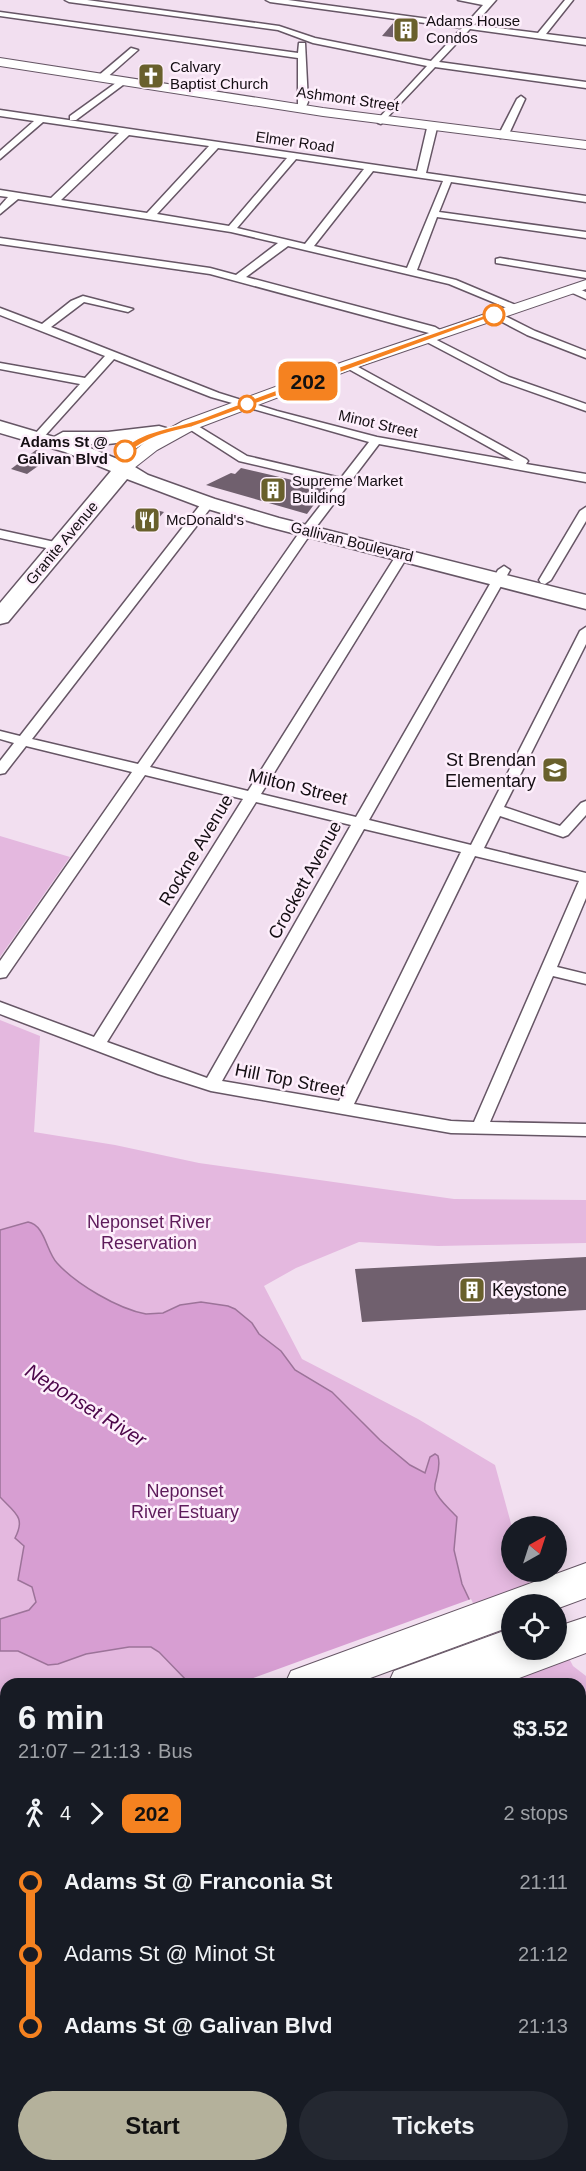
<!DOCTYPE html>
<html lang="en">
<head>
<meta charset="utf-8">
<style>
	:root { --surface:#171b24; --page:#242831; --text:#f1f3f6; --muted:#9ea1a6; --accent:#b4b19b }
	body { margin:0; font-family:Arial,sans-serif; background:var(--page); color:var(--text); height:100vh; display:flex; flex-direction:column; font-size:22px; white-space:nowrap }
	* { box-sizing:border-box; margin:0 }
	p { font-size:20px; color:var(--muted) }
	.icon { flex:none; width:33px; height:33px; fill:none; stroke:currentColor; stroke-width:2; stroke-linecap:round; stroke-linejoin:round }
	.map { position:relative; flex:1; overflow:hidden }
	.side { position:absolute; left:0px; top:1678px; width:586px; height:494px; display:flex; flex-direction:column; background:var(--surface); border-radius:18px 18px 0 0; box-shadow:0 3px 15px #0003 }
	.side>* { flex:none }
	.badge { padding:0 12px; border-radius:9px; font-size:21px; line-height:39px }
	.needle { width:39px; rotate:39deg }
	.fabs { position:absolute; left:501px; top:1516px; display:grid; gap:12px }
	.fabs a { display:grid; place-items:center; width:66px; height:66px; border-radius:50%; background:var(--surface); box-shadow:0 3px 15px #0003; font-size:30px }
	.map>.badge { position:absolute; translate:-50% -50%; box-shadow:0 0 0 3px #fff }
	.legs { display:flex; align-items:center; gap:9px; height:66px; padding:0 18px; font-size:20px }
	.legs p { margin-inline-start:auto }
	.summary { display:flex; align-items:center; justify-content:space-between; height:102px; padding:0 18px }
	h1 { font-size:33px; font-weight:600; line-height:45px }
	.action { display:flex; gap:12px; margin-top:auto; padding:12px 18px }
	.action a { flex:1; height:69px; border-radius:36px; background:var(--accent); color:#111; font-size:24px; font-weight:600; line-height:69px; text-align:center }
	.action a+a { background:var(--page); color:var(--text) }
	ul { padding:0 18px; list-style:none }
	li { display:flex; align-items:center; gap:21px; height:72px; font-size:22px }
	li i { display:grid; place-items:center; width:9px; height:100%; margin:0 8px; background:currentColor }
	li i::after { content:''; width:15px; height:15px; margin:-8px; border:4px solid; border-radius:50%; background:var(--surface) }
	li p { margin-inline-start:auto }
	li:first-child i { background:linear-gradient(#0000 50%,currentColor 0) }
	li:last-child i { background:linear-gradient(currentColor 50%,#0000 0) }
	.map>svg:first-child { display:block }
	.green { fill:#e4b8df }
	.water { fill:#d79ed2; stroke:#9c7399; stroke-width:1.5 }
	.pier { fill:#f2dff0 }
	.building { fill:#70606e }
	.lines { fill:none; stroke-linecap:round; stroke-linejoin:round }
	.minor-casing { stroke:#665665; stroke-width:3 }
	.secondary-casing { stroke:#665665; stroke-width:2 }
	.trunk-casing { stroke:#665665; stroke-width:3 }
	.motorway-casing { stroke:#665665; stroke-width:2 }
	.minor { fill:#fff; fill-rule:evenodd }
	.secondary { fill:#fff; fill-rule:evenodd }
	.trunk { fill:#fff; fill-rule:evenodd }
	.motorway { fill:#fff; fill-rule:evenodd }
	.line-1 { fill:#f58220; stroke:#fff; stroke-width:1.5 }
	.stop-1-dot { fill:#fff; stroke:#f58220; stroke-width:3 }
	.labels { text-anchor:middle; stroke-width:5; stroke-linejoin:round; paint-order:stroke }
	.far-poi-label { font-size:15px; fill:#140e13; stroke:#fdeefb; text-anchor:start }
	.far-street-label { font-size:15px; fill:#140e13; stroke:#fdeefb }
	.far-stop-label { font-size:15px; font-weight:bold; fill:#140e13; stroke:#fdeefb; text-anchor:end }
	.poi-label { font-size:18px; fill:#140e13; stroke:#fdeefb; text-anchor:end }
	.street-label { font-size:18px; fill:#140e13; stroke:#fdeefb }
	.park-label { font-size:18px; fill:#5d1a5a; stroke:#fdeefb }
	.water-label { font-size:20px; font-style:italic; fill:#4b0549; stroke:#fdeefb }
</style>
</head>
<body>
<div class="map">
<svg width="586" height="2171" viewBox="0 0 586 2171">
	<rect width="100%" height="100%" fill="#f2dff0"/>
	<g class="green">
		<polygon points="0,836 70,857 0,957"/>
		<polygon points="0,1020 40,1036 34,1132 115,1145 199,1163 454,1199 586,1200 586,1243 438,1246 359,1242 296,1268 264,1286 302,1359 418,1419 495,1465 512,1527 512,1572 524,1572 540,1605 512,1605 512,1650 556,1650 557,1635 573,1666 586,1676 586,2171 0,2171 0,1940 6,1938 6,2166 580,2166 580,1684 129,1684 128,1680 96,1684 6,1684 6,1699 0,1701"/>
	</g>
	<g class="water">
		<path d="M28,1222C45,1225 46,1251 57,1263C76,1284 118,1309 146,1314L163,1313L180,1305L201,1302L228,1306L235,1309L252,1323L259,1334L281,1351L295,1370L332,1392L380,1440L410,1465L425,1473L430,1457L435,1454L438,1456C442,1471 433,1482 435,1490C438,1500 450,1509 457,1517L454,1550L462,1584L509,1684H190L159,1652L151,1647H129L86,1654L58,1664L48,1665L18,1651H0V1619L29,1610L36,1602L32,1587L18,1580L24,1546L15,1538C26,1517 15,1513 0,1497V1230Z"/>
		<polygon points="586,1760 586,2171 242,2171 245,2166 580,2166 580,1763"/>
	</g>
	<polygon class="pier" points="471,1599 512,1684 237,1684"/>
	<g class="building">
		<polygon points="394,22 412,25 400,38 382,36"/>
		<polygon points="36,450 52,456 27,474 11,469"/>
		<polygon points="241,468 301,482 327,487 307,514 206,485 231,473 235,474"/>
		<polygon points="148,508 164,512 147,531 131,528"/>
		<polygon points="586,1257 586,1310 362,1322 355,1269"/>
	</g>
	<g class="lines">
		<defs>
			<g id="minor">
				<polygon points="65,0 87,0 279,26 315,38 431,61 462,28 270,2 266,0 288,0 466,24 483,5 458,0 496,0 474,25 538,33 565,0 573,0 546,34 586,39 586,45 470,29 439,62 586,82 586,88 435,67 381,124 378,123 378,119 427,66 313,43 278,30 69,2"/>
				<polygon points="0,12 298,53 299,43 305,43 308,102 304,111 298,111 298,58 0,16"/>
				<polygon points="131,48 138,50 104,80 98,80 98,76"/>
				<polygon points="120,80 127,82 76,120 70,120 70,116"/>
				<polygon points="521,96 525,99 508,136 500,138 498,136 517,99"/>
				<path d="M0,110L417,171L427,128L432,125L437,128L426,173L586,196V202L451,182L439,212L586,232V238L437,217L417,270L456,280L518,306L519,308L514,311L449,284L288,246L246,277L435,327L445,333L440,336L210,274L0,244V238L210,268L236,275L278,243L231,232L18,199L0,214V206L8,197L0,196V190L51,198L119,133L43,122L0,159V151L34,121L0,116ZM129,135L209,146L147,213L61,200ZM218,148L287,158L229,226L157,214ZM296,159L364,169L305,244L237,228ZM373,171L443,181L407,268L314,246Z"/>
				<polygon points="500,258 586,272 586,278 496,263 496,259"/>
				<polygon points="572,286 586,292 586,299 568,291 568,287"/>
				<path d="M83,296L133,309L128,312L84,302L51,327L219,393L277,411L377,437L514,461L345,367L344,365L349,362L526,459L528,461L526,464L586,474V482L379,444L307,539L150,767L248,791L397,554L403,550L409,554L261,794L356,817L498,570L504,566L510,570L369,820L471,845L580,631L586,627V644L504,807L560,826L581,803L586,801V815L568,835L563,837L500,816L484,848L586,873V898L557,967L586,974V984L553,976L490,1122L586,1124V1136L451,1133L211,1091L158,1074L0,1014V1002L94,1037L243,799L145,775L6,977L0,978V961L132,772L26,746L5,773L0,774V761L14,743L0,739V731L20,736L204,500H212V506L32,739L138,764L299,533L337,484L239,461L183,425L185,423H193L247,456L341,478L369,442L211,397L114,359L42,439H34V435L80,384L0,369V363L85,378L105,356L0,315V308L42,324L71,301ZM256,802L351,825L207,1078L107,1042ZM364,829L461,852L339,1101L222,1081ZM475,856L579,881L474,1122L451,1121L354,1104Z"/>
				<polygon points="495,311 535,331 586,351 586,358 527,335 491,316 490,314"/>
				<polygon points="427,335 509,377 586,404 586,411 501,381 423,340 422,338"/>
				<polygon points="586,507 586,521 551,580 545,584 541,583 539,580 580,511"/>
				<polygon points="0,530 64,544 66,547 60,551 0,538"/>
			</g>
			<g id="secondary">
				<polygon points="0,58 323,108 586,141 586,149 323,116 0,66"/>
				<polygon points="586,280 586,289 355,368 195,429 157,450 129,472 117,472 114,468 145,442 183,421 343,362"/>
			</g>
			<polygon id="trunk" points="0,421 54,437 63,432 108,432 159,426 166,428 169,432 166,436 159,438 108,444 80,444 130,464 148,475 215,499 279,518 586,595 586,609 265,526 201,507 127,479 8,622 0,624 0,603 111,471 65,452 0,433"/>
			<g id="motorway">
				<polygon points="586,1563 586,1598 556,1609 556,1605 512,1605 512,1626 354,1684 285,1684 291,1671"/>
				<polygon points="586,1617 586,1653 503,1684 481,1684 475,1678 458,1684 388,1684 394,1671 512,1628 512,1650 556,1650 556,1627"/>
				<polygon points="6,1794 6,1904 0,1907 0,1796"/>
			</g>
		</defs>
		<use href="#minor" class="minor-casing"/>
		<use href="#secondary" class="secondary-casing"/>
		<use href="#trunk" class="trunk-casing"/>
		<use href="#motorway" class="motorway-casing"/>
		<use href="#minor" class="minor"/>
		<use href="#secondary" class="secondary"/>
		<use href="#trunk" class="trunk"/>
		<use href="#motorway" class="motorway"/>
	</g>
	<path class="line-1" d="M491,313L497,315L192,427C166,433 150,436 128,453L121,451C143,429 172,429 200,419C296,382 393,347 491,313Z"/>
	<defs>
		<symbol id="building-square" viewBox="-11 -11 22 22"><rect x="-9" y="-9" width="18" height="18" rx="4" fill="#69602c" stroke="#fdeefb"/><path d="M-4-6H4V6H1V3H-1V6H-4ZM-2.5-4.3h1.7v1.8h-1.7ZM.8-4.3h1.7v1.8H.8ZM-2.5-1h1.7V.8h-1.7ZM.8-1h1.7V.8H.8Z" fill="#fff"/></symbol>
		<symbol id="church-square" viewBox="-11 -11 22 22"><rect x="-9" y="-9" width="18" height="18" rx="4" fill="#69602c" stroke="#fdeefb"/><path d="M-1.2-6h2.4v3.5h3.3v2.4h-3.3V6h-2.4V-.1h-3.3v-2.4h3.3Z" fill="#fff"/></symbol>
		<symbol id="restaurant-square" viewBox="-11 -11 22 22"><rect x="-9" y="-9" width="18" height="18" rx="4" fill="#69602c" stroke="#fdeefb"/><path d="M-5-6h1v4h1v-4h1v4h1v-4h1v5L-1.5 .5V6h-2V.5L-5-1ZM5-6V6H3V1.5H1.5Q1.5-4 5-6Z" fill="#fff"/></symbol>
		<symbol id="school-square" viewBox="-11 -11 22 22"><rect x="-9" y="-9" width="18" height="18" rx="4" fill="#69602c" stroke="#fdeefb"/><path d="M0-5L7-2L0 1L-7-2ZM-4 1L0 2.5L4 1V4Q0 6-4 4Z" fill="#fff"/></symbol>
	</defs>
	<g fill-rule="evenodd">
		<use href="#building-square" x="391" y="15" width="30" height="30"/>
		<use href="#church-square" x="136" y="61" width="30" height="30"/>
		<use href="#building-square" x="258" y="475" width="30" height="30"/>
		<use href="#restaurant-square" x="132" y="505" width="30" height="30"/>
		<use href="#school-square" x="540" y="755" width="30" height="30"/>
		<use href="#building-square" x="457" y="1275" width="30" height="30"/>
	</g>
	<g class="stop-1-dot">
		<circle cx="494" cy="315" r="10"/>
		<circle cx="247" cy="404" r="8"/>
		<circle cx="125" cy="451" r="10"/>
	</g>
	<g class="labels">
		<g class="far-poi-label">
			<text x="426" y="26">Adams House<tspan x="426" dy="17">Condos</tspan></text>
			<text x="170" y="72">Calvary<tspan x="170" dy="17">Baptist Church</tspan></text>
			<text x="292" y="486">Supreme Market<tspan x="292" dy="17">Building</tspan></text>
			<text x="166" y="525">McDonald's</text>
		</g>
		<g class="far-street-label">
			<text transform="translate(348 99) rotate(8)" y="5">Ashmont Street</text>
			<text transform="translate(295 142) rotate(8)" y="5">Elmer Road</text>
			<text transform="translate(378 424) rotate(13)" y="5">Minot Street</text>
			<text transform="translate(352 542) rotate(14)" y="5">Gallivan Boulevard</text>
			<text transform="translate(62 543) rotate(-50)" y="5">Granite Avenue</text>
		</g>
		<g class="far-stop-label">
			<text x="108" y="447">Adams St @<tspan x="108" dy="17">Galivan Blvd</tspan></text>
		</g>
		<g class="poi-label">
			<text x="536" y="766">St Brendan<tspan x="536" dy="21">Elementary</tspan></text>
			<text x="492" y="1296" text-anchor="start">Keystone</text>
		</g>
		<g class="street-label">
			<text transform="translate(298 787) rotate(14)" y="6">Milton Street</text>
			<text transform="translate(196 850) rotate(-59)" y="6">Rockne Avenue</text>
			<text transform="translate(305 880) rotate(-61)" y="6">Crockett Avenue</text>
			<text transform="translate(290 1080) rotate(11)" y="6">Hill Top Street</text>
		</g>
		<g class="park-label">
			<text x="149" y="1228">Neponset River<tspan x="149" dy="21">Reservation</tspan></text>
			<text x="185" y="1497">Neponset<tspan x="185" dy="21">River Estuary</tspan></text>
		</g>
		<g class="water-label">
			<text transform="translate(86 1405) rotate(32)" y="7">Neponset River</text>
		</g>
	</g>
</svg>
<div class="fabs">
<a><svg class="needle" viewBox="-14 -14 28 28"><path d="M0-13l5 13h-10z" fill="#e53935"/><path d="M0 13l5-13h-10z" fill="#9ea1a6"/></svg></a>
<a><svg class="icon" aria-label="locate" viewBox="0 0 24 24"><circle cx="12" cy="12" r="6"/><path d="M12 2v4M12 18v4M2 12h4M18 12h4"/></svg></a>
</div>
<b class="badge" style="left:308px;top:381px;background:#f58220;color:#111">202</b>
<section class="side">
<div class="summary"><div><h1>6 min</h1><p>21:07 – 21:13 · Bus</p></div><b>$3.52</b></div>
<div class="legs"><svg class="icon" aria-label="walk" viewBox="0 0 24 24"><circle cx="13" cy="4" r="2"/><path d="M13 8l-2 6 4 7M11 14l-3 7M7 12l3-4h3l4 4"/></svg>4<svg class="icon" aria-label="forward" viewBox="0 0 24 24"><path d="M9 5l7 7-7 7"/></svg><b class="badge" style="background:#f58220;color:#111">202</b><p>2 stops</p></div>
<ul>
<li><i style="color:#f58220"></i><b>Adams St @ Franconia St</b><p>21:11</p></li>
<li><i style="color:#f58220"></i><span>Adams St @ Minot St</span><p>21:12</p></li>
<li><i style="color:#f58220"></i><b>Adams St @ Galivan Blvd</b><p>21:13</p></li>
</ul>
<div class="action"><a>Start</a><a>Tickets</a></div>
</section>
</div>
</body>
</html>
